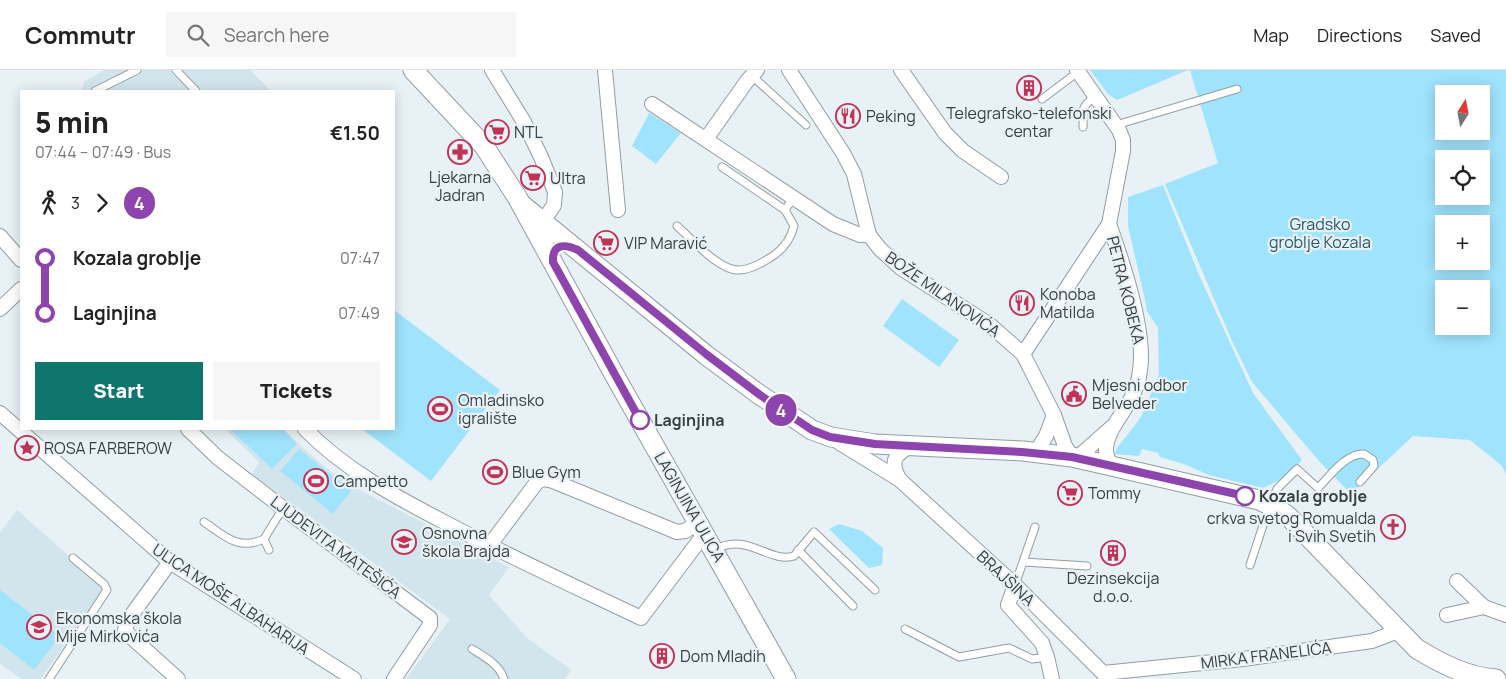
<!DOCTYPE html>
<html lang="en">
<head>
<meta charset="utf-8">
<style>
	:root { --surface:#fff; --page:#f6f6f6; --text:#222; --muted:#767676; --line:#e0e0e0; --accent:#0f766e }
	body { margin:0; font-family:Manrope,sans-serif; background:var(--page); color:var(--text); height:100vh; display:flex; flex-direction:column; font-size:19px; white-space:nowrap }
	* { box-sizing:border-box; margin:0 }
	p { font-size:16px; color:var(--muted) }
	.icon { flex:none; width:28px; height:28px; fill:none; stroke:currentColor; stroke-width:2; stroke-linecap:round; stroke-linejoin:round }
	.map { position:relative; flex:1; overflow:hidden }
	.sheet { position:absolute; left:20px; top:20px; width:375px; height:340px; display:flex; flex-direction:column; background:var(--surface); border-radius:0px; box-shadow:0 2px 12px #0003 }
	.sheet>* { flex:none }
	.badge { padding:0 10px; border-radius:16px; font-size:18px; line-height:32px }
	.needle { width:32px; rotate:11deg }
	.tools { position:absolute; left:1435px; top:15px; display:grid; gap:10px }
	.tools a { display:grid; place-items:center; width:55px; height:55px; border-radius:0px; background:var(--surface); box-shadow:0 2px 12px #0003; font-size:25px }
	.map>.badge { position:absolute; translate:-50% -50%; box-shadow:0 0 0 2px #fff }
	.legs { display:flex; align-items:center; gap:8px; height:55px; padding:0 15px; font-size:16px }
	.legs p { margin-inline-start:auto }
	.overview { display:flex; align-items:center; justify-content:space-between; height:85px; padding:0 15px }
	h1 { font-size:28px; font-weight:800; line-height:38px }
	.action { display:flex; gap:10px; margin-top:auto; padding:10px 15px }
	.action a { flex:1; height:58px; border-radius:0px; background:var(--accent); color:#fff; font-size:20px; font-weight:800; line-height:58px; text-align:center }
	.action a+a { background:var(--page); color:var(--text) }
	ul { padding:0 15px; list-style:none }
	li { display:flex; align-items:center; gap:18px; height:55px; font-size:19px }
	li i { display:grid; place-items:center; width:8px; height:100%; margin:0 6px; background:currentColor }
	li i::after { content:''; width:12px; height:12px; margin:-6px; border:4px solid; border-radius:50%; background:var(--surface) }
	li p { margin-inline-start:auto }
	li:first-child i { background:linear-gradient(#0000 50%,currentColor 0) }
	li:last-child i { background:linear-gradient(currentColor 50%,#0000 0) }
	header { display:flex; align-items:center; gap:30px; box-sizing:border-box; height:70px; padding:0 25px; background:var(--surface); border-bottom:1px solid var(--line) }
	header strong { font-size:24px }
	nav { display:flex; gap:28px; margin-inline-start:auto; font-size:18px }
	.search { width:350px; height:45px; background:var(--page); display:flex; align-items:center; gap:12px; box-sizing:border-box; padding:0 18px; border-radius:0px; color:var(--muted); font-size:19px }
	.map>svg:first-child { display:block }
	.built { fill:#d3e5ec }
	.green { fill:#a0e3fc; fill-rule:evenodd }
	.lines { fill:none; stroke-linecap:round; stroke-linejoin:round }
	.service-casing { stroke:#939da1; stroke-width:9 }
	.minor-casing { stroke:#939da1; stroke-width:16 }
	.secondary-casing { stroke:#939da1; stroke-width:21 }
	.service { stroke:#fff; stroke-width:7 }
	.minor { stroke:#fff; stroke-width:14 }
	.secondary { stroke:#fff; stroke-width:19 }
	.line-1-casing { stroke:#fff; stroke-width:11 }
	.line-1 { stroke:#8e44ad; stroke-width:8 }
	.stop-1-dot { fill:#fff; stroke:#8e44ad; stroke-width:2.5 }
	.labels { text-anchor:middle; stroke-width:4.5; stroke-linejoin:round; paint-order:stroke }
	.poi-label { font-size:16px; fill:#393e3f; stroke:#e8f2f6; text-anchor:start }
	.park-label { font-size:16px; fill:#265869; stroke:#e8f2f6 }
	.street-label { font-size:16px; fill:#393e3f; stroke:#e8f2f6 }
	.stop-label { font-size:16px; font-weight:bold; fill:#393e3f; stroke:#e8f2f6; text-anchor:start }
</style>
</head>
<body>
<header>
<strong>Commutr</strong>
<div class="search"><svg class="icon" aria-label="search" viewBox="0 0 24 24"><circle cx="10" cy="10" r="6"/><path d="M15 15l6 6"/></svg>Search here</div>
<nav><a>Map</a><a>Directions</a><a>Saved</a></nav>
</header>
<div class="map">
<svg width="1506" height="609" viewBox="0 0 1506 609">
	<rect width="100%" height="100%" fill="#e8f2f6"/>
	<g class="built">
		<polygon points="104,0 250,0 271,21 82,21 84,12"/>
		<polygon points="225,359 284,359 301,376 330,401 358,419 509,497 489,525 526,567 571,600 565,609 406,609 450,549 252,404 259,392"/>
		<polygon points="17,440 103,516 103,519 41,609 22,609 0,594 0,463"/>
	</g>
	<g class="green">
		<polygon points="1090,0 1188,0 1117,30 1108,24"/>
		<path d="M1190,0H1506V403L1501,395L1470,370L1413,366L1351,424L1319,391L1252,312L1232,271L1165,114L1218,93ZM1444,24H1481V61H1444ZM1444,89H1481V126H1444ZM1444,154H1481V191H1444ZM1444,219H1481V256H1444Z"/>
		<polygon points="649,43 681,63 656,94 632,76"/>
		<polygon points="1163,115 1199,205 1253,323 1302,390 1286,407 1263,418 1209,405 1184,394 1160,387 1158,383 1142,379 1139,386 1115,384 1117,378 1139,350 1145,339 1159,304 1158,258 1147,241 1145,230 1128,156 1128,127"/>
		<polygon points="902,229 959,270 939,297 883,256"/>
		<polygon points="394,240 500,320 431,411 362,359 394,359"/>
		<polygon points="230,359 282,359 297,374 272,399"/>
		<polygon points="299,379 351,421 333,444 280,401"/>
		<polygon points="839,454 862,461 883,478 882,495 869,498 829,459"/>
		<polygon points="0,520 60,566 34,600 0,573"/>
	</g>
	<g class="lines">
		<defs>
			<g id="service">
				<polyline points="176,0 196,21"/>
				<polyline points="751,5 806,55"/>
				<polyline points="95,21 137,0"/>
				<polyline points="1042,29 1078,2"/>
				<polyline points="1116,55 1237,19"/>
				<path d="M1083,57C1084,38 1079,40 1095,26"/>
				<polyline points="722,97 785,140"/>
				<path d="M677,156C692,169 719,201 739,200C749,200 760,194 768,189C781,182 790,171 794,156L785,140L793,128"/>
				<path d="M204,452C225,466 238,481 264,469"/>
				<polyline points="269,480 264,469 283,438"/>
				<path d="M715,480C746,461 770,494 794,486L814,462L875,520"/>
				<polyline points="798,480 853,536"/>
				<polyline points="1024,492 1087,496"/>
				<path d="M1250,495L1270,434L1277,419L1297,399L1318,418C1330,406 1346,383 1364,384L1373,390L1374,396L1360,412"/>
				<polyline points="1015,515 1035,457"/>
				<polyline points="905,559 959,587 1009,578 1032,589 1047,587"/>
				<path d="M472,579C485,587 499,594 504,609"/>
				<polyline points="49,609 107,520 104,514 73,488"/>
			</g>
			<g id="minor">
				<polyline points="492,0 524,52 541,87 555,122 554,135 538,159"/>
				<polyline points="605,0 618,140"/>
				<polyline points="789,0 843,83 854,104 869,165 880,179 901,198 990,255 1023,284 1054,345 1065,376 1072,387"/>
				<polyline points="901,0 945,63 963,81 1001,107"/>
				<polyline points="652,34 833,154 860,165 869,165"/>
				<polyline points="706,69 747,11 757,0"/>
				<path d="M1109,154C1122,190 1146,262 1140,300C1139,312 1135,322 1129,332C1121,346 1106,363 1106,380C1106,385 1109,390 1110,395"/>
				<polyline points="0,166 21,190"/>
				<polyline points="0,239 21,219"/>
				<polyline points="1023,284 1109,154 1123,81 1123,70 1119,60 1077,0"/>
				<polyline points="0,343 170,492 354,609"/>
				<polyline points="188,359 218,388 283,438 430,548 430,555 394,609"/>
				<path d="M305,359C345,400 396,427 446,453C510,487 576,517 641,548L705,463"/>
				<polyline points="835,370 900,410 1015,515 1109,609"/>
				<polyline points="1036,382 1046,366 1054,345"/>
				<polyline points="1077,388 1112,357"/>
				<path d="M900,410C890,393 893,385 911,376"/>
				<polyline points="489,476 537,412 544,409 553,411 677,462 685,461 699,452"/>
				<polyline points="170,492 128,550 125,560 130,566 178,609"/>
				<polyline points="1457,511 1484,537"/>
				<polyline points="1015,515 1008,535 1042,573 1047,587 1052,609"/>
				<polyline points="1447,545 1484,537 1506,545"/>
				<polyline points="1103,603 1243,589 1372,571 1398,561"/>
			</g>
			<g id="secondary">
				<polyline points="413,0 484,76 517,127 615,306 786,609"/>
				<path d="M521,134L706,285L760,325L812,360L831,367L875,374L1023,381L1072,387L1259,430L1280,440L1289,447L1417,579C1442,594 1467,607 1496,609"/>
			</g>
		</defs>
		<use href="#service" class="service-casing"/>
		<use href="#minor" class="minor-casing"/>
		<use href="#secondary" class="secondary-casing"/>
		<use href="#service" class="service"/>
		<use href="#minor" class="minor"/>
		<use href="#secondary" class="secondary"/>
	</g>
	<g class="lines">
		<defs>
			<path id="line-1" d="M640,350L553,192C552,173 565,174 578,180L706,284L760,325L812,360L830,367L875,374L1022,382L1072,387L1245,426"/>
		</defs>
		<use href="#line-1" class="line-1-casing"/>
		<use href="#line-1" class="line-1"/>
	</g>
	<defs>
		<symbol id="building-ring" viewBox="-11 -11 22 22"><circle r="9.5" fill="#e8f2f6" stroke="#c13257" stroke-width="1.5"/><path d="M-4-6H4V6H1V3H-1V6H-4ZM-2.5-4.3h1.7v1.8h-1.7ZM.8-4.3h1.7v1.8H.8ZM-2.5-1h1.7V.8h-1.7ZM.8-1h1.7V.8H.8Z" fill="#c13257"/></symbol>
		<symbol id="restaurant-ring" viewBox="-11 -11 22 22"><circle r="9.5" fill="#e8f2f6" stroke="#c13257" stroke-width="1.5"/><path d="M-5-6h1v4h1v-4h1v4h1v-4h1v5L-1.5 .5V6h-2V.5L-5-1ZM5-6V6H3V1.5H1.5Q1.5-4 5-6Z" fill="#c13257"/></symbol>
		<symbol id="supermarket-ring" viewBox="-11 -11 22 22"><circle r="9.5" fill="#e8f2f6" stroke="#c13257" stroke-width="1.5"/><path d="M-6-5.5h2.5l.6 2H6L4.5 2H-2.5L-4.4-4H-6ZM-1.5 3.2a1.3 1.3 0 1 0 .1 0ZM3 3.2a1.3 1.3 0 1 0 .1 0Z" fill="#c13257"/></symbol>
		<symbol id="pharmacy-ring" viewBox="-11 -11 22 22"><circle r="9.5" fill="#e8f2f6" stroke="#c13257" stroke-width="1.5"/><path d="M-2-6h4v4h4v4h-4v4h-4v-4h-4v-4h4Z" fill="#c13257"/></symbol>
		<symbol id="civic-ring" viewBox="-11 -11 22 22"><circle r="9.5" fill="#e8f2f6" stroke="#c13257" stroke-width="1.5"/><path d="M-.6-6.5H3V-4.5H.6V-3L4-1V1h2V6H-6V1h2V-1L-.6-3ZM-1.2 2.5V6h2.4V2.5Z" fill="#c13257"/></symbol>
		<symbol id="stadium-ring" viewBox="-11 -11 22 22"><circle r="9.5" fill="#e8f2f6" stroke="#c13257" stroke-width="1.5"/><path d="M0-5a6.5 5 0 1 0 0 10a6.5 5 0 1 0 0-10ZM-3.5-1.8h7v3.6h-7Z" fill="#c13257"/></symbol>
		<symbol id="sight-ring" viewBox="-11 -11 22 22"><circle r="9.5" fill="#e8f2f6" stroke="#c13257" stroke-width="1.5"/><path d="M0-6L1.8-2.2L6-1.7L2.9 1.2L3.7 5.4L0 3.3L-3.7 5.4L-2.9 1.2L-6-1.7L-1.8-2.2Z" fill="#c13257"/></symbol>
		<symbol id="church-ring" viewBox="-11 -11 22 22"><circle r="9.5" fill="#e8f2f6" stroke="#c13257" stroke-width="1.5"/><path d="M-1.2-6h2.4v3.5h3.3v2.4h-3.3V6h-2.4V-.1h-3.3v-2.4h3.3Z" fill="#c13257"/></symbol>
		<symbol id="school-ring" viewBox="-11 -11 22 22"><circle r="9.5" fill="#e8f2f6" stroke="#c13257" stroke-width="1.5"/><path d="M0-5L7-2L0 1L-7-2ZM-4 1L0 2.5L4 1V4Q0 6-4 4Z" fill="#c13257"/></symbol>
	</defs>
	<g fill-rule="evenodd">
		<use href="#building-ring" x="1015" y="4" width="28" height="28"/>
		<use href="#restaurant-ring" x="834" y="32" width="28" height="28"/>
		<use href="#supermarket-ring" x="483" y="48" width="28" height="28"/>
		<use href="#pharmacy-ring" x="446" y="68" width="28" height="28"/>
		<use href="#supermarket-ring" x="519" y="94" width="28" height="28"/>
		<use href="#supermarket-ring" x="592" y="159" width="28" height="28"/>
		<use href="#restaurant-ring" x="1008" y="219" width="28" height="28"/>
		<use href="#civic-ring" x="1060" y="310" width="28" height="28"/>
		<use href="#stadium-ring" x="426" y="325" width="28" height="28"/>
		<use href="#sight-ring" x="13" y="364" width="28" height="28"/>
		<use href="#stadium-ring" x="481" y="388" width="28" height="28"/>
		<use href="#stadium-ring" x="302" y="397" width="28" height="28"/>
		<use href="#supermarket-ring" x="1056" y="409" width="28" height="28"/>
		<use href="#church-ring" x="1379" y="443" width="28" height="28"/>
		<use href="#school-ring" x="390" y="458" width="28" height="28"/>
		<use href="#building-ring" x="1099" y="469" width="28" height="28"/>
		<use href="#school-ring" x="25" y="543" width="28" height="28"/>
		<use href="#building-ring" x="648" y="572" width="28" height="28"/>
	</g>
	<g class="stop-1-dot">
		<circle cx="640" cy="350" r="9"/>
		<circle cx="1245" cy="426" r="9"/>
	</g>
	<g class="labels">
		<g class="poi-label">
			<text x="1029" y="49" text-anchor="middle">Telegrafsko-telefonski<tspan x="1029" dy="18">centar</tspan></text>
			<text x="866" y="52">Peking</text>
			<text x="514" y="68">NTL</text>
			<text x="460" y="113" text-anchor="middle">Ljekarna<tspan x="460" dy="18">Jadran</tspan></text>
			<text x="550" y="114">Ultra</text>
			<text x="624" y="179">VIP Maravić</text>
			<text x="1040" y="230">Konoba<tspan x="1040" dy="18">Matilda</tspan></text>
			<text x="1092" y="321">Mjesni odbor<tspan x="1092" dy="18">Belveder</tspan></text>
			<text x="458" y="336">Omladinsko<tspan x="458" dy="18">igralište</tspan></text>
			<text x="44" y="384">ROSA FARBEROW</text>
			<text x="512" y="408">Blue Gym</text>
			<text x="334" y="417">Campetto</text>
			<text x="1088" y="429">Tommy</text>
			<text x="1376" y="454" text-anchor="end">crkva svetog Romualda<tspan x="1376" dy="18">i Svih Svetih</tspan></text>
			<text x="422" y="469">Osnovna<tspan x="422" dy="18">škola Brajda</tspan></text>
			<text x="1113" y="514" text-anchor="middle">Dezinsekcija<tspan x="1113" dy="18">d.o.o.</tspan></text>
			<text x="56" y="554">Ekonomska škola<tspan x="56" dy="18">Mije Mirkovića</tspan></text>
			<text x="680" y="592">Dom Mladih</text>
		</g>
		<g class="park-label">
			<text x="1320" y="160">Gradsko<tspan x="1320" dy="18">groblje Kozala</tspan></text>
		</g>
		<g class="street-label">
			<text transform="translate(1126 220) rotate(76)" y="6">PETRA KOBEKA</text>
			<text transform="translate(943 224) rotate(35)" y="6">BOŽE MILANOVIĆA</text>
			<text transform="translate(690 437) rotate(60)" y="6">LAGINJINA ULICA</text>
			<text transform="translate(336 477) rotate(37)" y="6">LJUDEVITA MATEŠIĆA</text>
			<text transform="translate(1006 508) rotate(43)" y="6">BRAJŠINA</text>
			<text transform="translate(231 529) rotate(34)" y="6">ULICA MOŠE ALBAHARIJA</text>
			<text transform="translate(1266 585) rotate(-7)" y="6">MIRKA FRANELIĆA</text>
		</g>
		<g class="stop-label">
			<text x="654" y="356">Laginjina</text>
			<text x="1259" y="432">Kozala groblje</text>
		</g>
	</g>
</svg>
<div class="tools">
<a><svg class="needle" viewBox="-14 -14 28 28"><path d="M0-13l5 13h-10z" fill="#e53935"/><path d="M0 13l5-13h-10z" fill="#767676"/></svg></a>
<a><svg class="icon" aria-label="locate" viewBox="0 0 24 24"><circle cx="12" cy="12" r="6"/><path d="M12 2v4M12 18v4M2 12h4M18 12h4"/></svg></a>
<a>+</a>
<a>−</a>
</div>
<b class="badge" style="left:781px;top:340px;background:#8e44ad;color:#fff">4</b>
<section class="sheet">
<div class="overview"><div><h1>5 min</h1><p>07:44 – 07:49 · Bus</p></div><b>€1.50</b></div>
<div class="legs"><svg class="icon" aria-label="walk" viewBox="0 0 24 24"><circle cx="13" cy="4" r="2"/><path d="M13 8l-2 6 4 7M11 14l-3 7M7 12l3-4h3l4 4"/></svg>3<svg class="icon" aria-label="forward" viewBox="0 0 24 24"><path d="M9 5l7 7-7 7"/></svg><b class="badge" style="background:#8e44ad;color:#fff">4</b></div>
<ul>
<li><i style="color:#8e44ad"></i><b>Kozala groblje</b><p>07:47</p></li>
<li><i style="color:#8e44ad"></i><b>Laginjina</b><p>07:49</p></li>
</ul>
<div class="action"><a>Start</a><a>Tickets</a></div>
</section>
</div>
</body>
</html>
